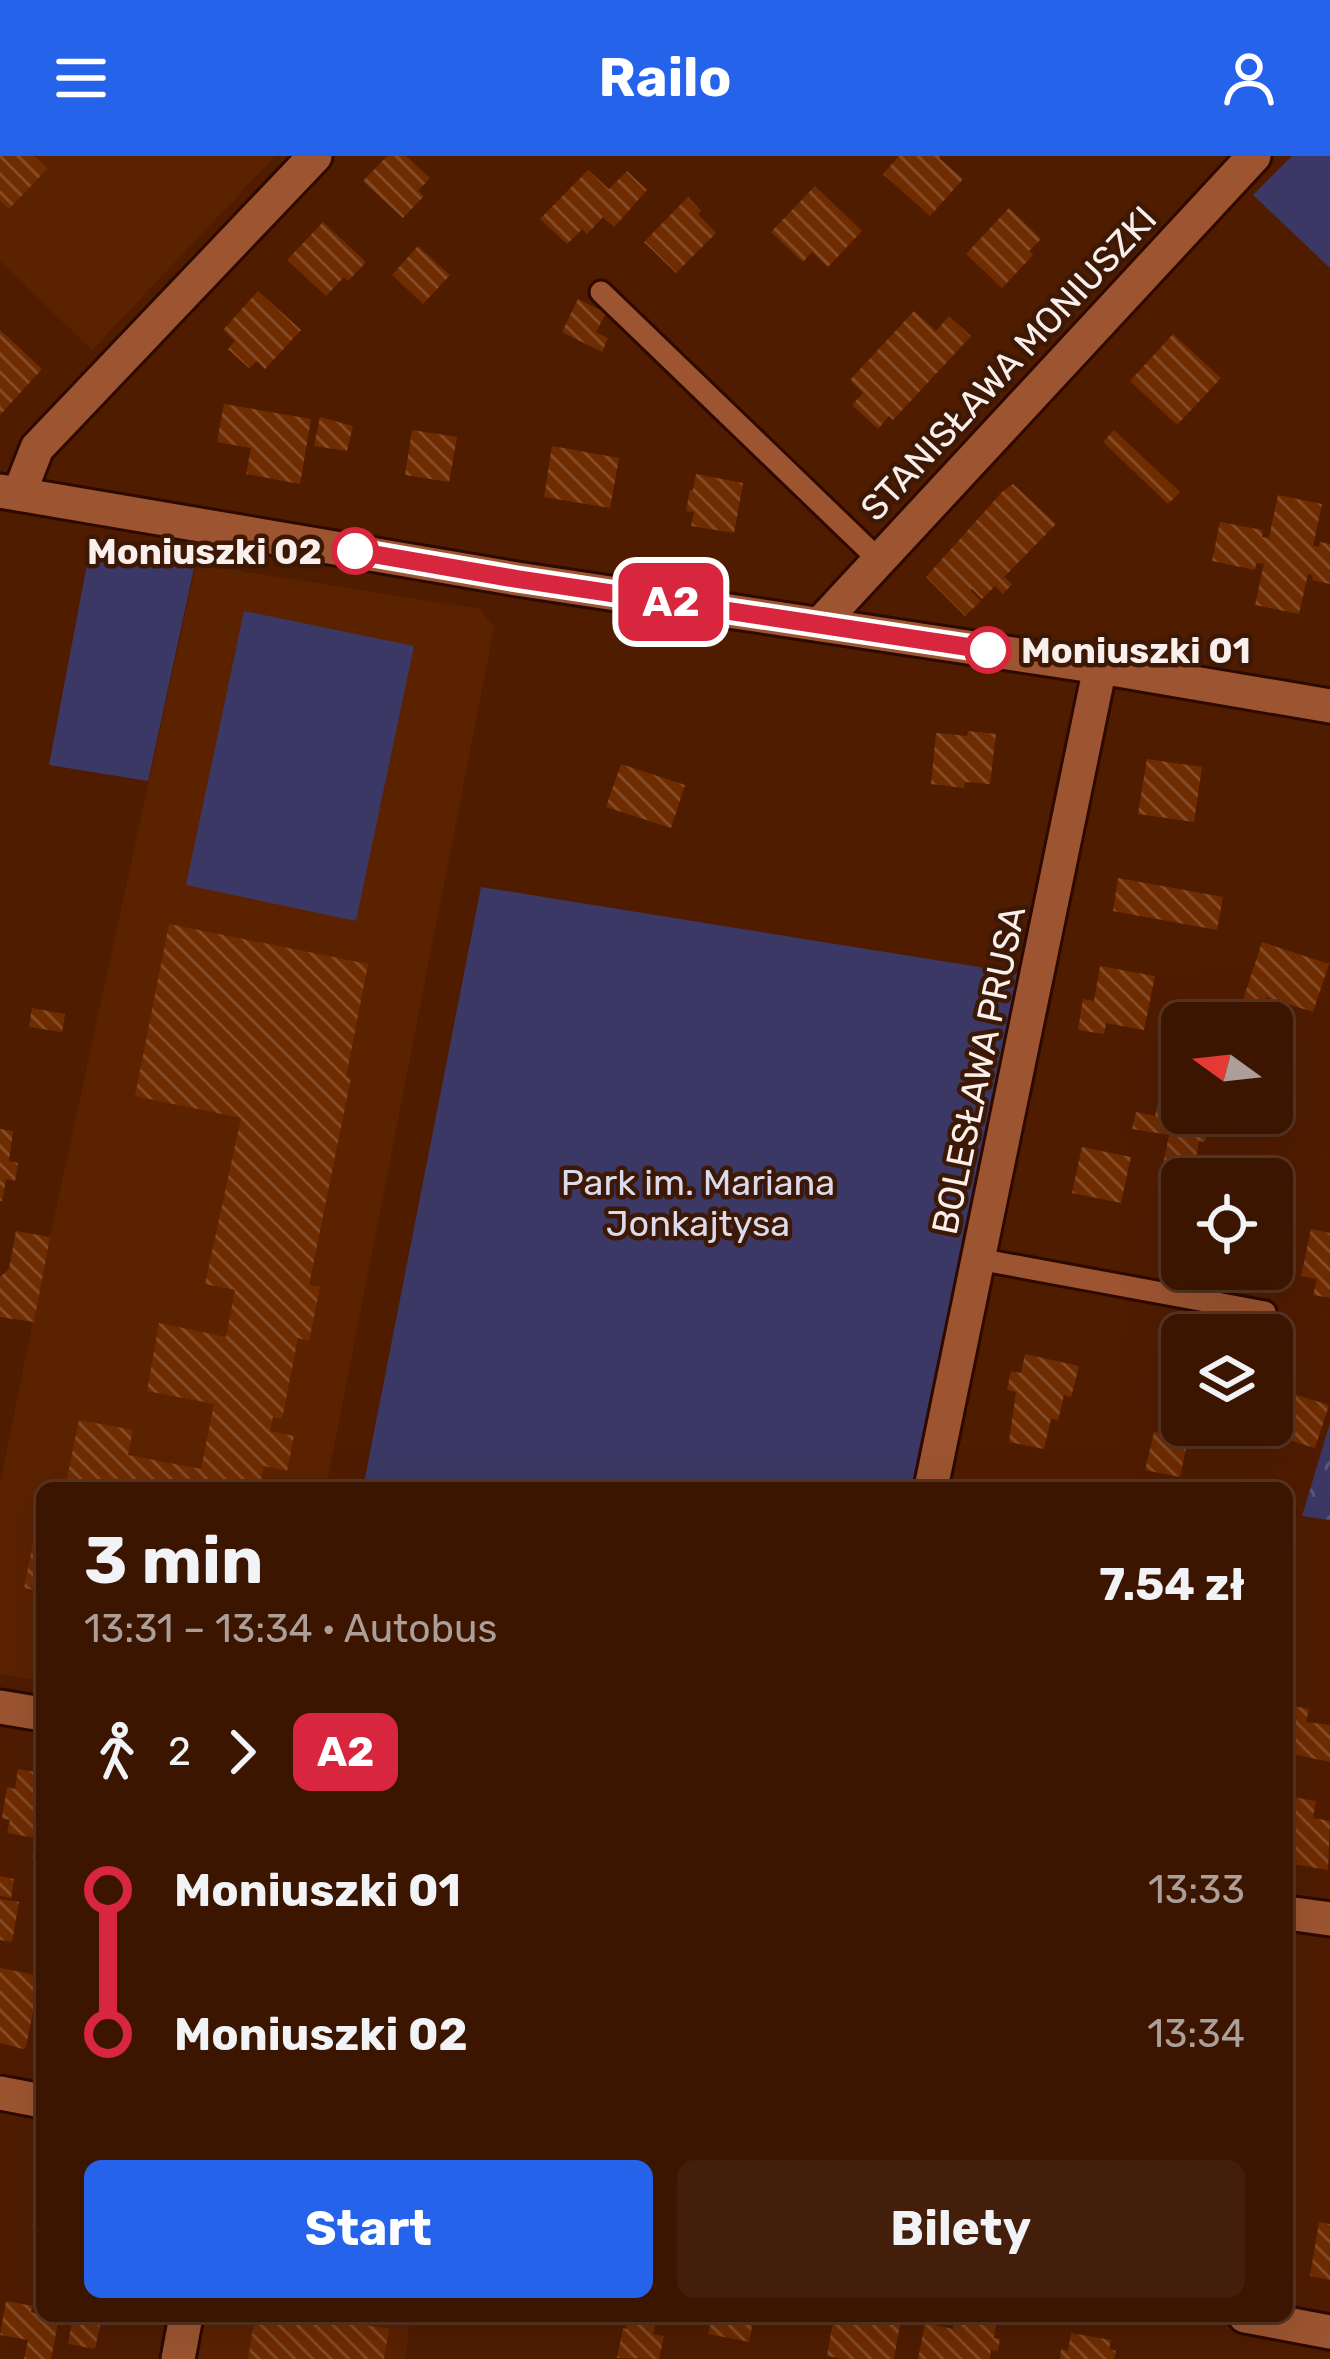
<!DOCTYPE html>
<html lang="pl">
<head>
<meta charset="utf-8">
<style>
	:root { --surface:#3c1500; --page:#431e0a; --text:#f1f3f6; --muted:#ac9f99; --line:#553422; --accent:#2563eb }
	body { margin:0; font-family:Rubik,sans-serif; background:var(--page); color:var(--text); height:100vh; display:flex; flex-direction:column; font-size:45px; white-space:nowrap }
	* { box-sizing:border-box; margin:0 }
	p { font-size:39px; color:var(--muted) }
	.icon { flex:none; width:66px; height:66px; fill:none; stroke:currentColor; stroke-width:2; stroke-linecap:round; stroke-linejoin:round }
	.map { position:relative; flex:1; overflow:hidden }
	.panel { position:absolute; left:36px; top:1326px; width:1257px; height:840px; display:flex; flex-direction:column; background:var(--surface); border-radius:18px; box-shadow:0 12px 48px #0002,0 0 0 3px var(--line) }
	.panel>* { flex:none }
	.badge { padding:0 24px; border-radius:18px; font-size:42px; line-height:78px }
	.needle { width:78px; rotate:285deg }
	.buttons { position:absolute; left:1161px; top:846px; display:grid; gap:24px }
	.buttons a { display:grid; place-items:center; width:132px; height:132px; border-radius:18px; background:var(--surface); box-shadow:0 12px 48px #0002,0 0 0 3px var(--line); font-size:60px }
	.map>.badge { position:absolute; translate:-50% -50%; box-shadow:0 0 0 6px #fff }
	.legs { display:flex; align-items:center; gap:18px; height:132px; padding:0 48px; font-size:39px }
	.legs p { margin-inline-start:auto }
	.headline { display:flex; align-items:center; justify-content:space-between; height:204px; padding:0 48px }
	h1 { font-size:66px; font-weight:700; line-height:90px }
	.button { display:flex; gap:24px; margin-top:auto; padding:24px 48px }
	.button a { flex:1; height:138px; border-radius:18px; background:var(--accent); color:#fff; font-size:48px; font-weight:700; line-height:138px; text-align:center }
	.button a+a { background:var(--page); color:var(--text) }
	ul { padding:0 48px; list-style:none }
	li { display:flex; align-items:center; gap:42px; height:144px; font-size:45px }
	li i { display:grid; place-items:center; width:18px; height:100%; margin:0 15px; background:currentColor }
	li i::after { content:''; width:30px; height:30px; margin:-15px; border:9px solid; border-radius:50%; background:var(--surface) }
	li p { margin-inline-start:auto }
	li:first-child i { background:linear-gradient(#0000 50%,currentColor 0) }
	li:last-child i { background:linear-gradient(currentColor 50%,#0000 0) }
	header { display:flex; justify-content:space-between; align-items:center; height:156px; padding:0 48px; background:var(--accent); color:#fff; font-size:54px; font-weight:700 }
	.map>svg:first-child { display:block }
	.built { fill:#5b2200 }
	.green { fill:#3c3865 }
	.forest { fill:url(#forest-crowns) }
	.building { fill:url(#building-back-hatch) }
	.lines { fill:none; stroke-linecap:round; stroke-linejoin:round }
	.service-casing { stroke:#2d0900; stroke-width:27 }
	.minor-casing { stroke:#2d0900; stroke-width:39 }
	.service { stroke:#9d5531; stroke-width:21 }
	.minor { stroke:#9d5531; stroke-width:33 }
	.line-1-casing { stroke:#fff; stroke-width:27 }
	.line-1 { stroke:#d7263d; stroke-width:18 }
	.stop-1-dot { fill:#fff; stroke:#d7263d; stroke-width:6 }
	.labels { text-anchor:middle; stroke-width:9; stroke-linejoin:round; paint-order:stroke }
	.street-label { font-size:36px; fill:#f9f0ed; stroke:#3d1905 }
	.stop-label { font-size:36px; font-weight:bold; fill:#f9f0ed; stroke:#3d1905; text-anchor:end }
	.park-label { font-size:36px; fill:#dbdbf0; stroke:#3d1905 }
</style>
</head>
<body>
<header><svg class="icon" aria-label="menu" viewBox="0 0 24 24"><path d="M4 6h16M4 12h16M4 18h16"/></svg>Railo<svg class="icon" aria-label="person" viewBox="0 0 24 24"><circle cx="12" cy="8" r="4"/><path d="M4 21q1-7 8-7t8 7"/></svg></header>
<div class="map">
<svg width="1330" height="2203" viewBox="0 0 1330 2203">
	<defs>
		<pattern id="forest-crowns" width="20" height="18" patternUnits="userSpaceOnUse" patternTransform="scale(3)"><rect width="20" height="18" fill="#3c3865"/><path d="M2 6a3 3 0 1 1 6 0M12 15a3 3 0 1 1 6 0" fill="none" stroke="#59557b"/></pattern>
		<pattern id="building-back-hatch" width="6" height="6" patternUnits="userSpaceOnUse" patternTransform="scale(3)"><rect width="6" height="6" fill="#702c01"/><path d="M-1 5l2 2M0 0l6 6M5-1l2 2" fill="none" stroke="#854b26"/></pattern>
	</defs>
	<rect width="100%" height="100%" fill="#501c00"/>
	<g class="built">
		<polygon points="0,0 275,0 92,194 0,105"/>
		<polygon points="196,408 480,453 494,472 326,1332 42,1332 42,1525 0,1518 0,1328 50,1081"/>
		<polygon points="201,2160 410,2160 406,2203 194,2203"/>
	</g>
	<g class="green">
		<polygon points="1292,0 1330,0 1330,112 1253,39"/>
		<polygon points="92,382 197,398 148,625 49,609"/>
		<polygon points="244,455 414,490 356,765 186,729"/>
		<polygon points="481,731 1022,818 919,1332 363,1332"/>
	</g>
	<polygon class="forest" points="1330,1267 1330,1364 1302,1360"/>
	<g class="building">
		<polygon points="0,0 34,0 47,13 9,53 0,44"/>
		<polygon points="387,0 406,0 430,22 418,35 424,40 403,62 363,25"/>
		<polygon points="899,0 941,0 939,2 963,23 930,60 883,18"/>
		<polygon points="588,14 609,33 627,15 647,34 614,71 603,61 587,78 582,73 567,88 540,63"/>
		<polygon points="815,30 862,75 828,111 812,96 803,106 771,76"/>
		<polygon points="688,41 701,55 698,58 716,77 676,117 644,86"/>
		<polygon points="1009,52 1041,83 1029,95 1033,99 1002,132 966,98"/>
		<polygon points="323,66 366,106 348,125 344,121 326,140 287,104"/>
		<polygon points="418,90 450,119 423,148 392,119"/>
		<polygon points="258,135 301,174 265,213 257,205 249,212 228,193 235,185 223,174"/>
		<polygon points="578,143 606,157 596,176 608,182 602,196 562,176"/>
		<polygon points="914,155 936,175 949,160 971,180 893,264 889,260 878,273 852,249 863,237 850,224"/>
		<polygon points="0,174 42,213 0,259"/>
		<polygon points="1173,178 1221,222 1177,269 1130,225"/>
		<polygon points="224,248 311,263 300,328 246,318 251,292 217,286"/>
		<polygon points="320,261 353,270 347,295 314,290"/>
		<polygon points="412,274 457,281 449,326 405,319"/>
		<polygon points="1114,274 1180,336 1168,348 1103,286"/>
		<polygon points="552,290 619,302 610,352 544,341"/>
		<polygon points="696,318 743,327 734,377 691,370 694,356 686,355 690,334 693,334"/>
		<polygon points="1013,328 1056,368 1004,421 1012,428 1003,438 995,430 982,443 972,433 971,435 981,445 965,460 926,421 1002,336"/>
		<polygon points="1278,339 1322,348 1313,390 1319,391 1320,386 1330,388 1330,428 1312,424 1313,419 1308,418 1299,458 1255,449 1264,408 1256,407 1255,414 1212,405 1220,366 1263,374 1262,381 1269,382"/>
		<polygon points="968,575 996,578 990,628 965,626 964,632 931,628 936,577 967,580"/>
		<polygon points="1147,603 1202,611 1194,666 1138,658"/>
		<polygon points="621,608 685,629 671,672 606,651"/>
		<polygon points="1118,722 1223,741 1217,774 1113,755"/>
		<polygon points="169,768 368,808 346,921 351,922 309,1129 320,1131 309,1185 298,1182 282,1263 273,1261 270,1275 294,1280 287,1315 264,1310 261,1326 270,1327 269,1332 65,1332 79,1264 133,1274 128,1299 201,1313 214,1248 147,1235 159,1167 226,1181 235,1134 205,1128 241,962 135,940"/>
		<polygon points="1262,786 1329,808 1313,856 1266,841 1263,850 1243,844"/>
		<polygon points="1100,810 1155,820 1144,874 1106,867 1104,878 1078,874 1083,843 1094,845"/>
		<polygon points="32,852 65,858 62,876 29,871"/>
		<polygon points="1163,923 1182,926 1176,966 1208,971 1205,986 1199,985 1193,1019 1162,1013 1169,979 1132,973 1136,956 1155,960"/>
		<polygon points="0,973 13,975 9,1005 18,1007 15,1025 6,1023 2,1045 0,1045"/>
		<polygon points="1082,991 1131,1001 1121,1047 1072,1037"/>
		<polygon points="1311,1073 1330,1077 1330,1142 1313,1139 1317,1123 1301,1120"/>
		<polygon points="16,1075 50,1081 34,1166 0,1161 0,1121 9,1113"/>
		<polygon points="1025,1198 1079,1210 1071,1241 1064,1239 1058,1264 1051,1263 1044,1293 1009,1286 1016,1236 1007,1234 1011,1215 1021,1217"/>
		<polygon points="1277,1233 1329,1249 1315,1292 1263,1276 1266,1269 1272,1269 1272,1248"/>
		<polygon points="1154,1276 1188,1283 1180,1321 1145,1314"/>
		<polygon points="40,1351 42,1351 42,1436 24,1432"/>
		<polygon points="1287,1549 1309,1553 1306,1566 1330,1569 1330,1606 1287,1597"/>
		<polygon points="18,1613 42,1617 42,1704 32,1702 35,1682 7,1677 10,1664 2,1662 7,1631 15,1633"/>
		<polygon points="1287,1640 1316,1645 1313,1662 1330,1665 1328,1714 1287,1707"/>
		<polygon points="0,1720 14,1723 11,1742 0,1740"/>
		<polygon points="0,1743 19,1746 12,1786 0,1784"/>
		<polygon points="0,1812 40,1820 26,1891 23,1893 0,1887"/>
		<polygon points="40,2033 42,2034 42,2074 32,2072"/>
		<polygon points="1319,2066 1330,2068 1330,2124 1310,2120"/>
		<polygon points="6,2145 33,2150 31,2156 42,2160 59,2161 51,2203 24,2203 28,2184 0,2179"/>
		<polygon points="73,2160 102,2161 95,2193 68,2188"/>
		<polygon points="255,2160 349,2160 348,2166 389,2173 384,2203 248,2203"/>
		<polygon points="629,2160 657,2160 653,2178 664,2180 659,2203 617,2202 623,2172 626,2173"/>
		<polygon points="712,2160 754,2160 749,2186 708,2178"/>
		<polygon points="834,2160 887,2160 901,2163 894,2203 845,2203 827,2200"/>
		<polygon points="956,2160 979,2160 997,2164 994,2182 1000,2183 998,2195 991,2194 990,2203 918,2203 925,2167 953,2173"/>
		<polygon points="1071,2177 1111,2184 1109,2193 1116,2195 1114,2203 1060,2203 1061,2193 1068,2195"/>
	</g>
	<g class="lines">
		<defs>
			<g id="service">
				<polyline points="601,136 879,404"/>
				<polyline points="978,1103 1265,1156"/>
			</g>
			<g id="minor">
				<polyline points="0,335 517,423 1100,511 1330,550"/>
				<polyline points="19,338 37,292 315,0"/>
				<polyline points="820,468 1254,0"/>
				<polyline points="931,1332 1100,511"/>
				<polyline points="0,1551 42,1558"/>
				<polyline points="1287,1757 1330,1763"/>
				<polyline points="0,1937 42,1945"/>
				<polyline points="1245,2160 1330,2176"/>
				<polyline points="178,2203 186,2160"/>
			</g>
		</defs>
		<use href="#service" class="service-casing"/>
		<use href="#minor" class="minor-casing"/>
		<use href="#service" class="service"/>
		<use href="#minor" class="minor"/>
	</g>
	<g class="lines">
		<defs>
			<polyline id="line-1" points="355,395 517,423 988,494"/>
		</defs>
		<use href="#line-1" class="line-1-casing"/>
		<use href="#line-1" class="line-1"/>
	</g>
	<g class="stop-1-dot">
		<circle cx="355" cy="395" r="21"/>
		<circle cx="988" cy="494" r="21"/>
	</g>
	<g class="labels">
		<g class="street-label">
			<text transform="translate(1008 207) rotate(-47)" y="13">STANISŁAWA MONIUSZKI</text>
			<text transform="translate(978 914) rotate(-78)" y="13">BOLESŁAWA PRUSA</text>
		</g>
		<g class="stop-label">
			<text x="322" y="408">Moniuszki 02</text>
			<text x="1021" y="507" text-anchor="start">Moniuszki 01</text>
		</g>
		<g class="park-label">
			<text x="698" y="1039">Park im. Mariana<tspan x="698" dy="41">Jonkajtysa</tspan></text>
		</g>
	</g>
</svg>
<div class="buttons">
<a><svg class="needle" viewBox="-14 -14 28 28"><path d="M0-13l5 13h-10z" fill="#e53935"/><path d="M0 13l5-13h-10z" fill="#ac9f99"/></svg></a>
<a><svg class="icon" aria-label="locate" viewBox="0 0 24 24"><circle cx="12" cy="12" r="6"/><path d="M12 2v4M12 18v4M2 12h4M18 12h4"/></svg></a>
<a><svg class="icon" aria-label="layers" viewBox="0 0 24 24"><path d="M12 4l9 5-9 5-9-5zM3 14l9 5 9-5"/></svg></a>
</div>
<b class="badge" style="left:671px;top:446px;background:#d7263d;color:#fff">A2</b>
<section class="panel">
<div class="headline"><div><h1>3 min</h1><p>13:31 – 13:34 · Autobus</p></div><b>7.54 zł</b></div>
<div class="legs"><svg class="icon" aria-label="walk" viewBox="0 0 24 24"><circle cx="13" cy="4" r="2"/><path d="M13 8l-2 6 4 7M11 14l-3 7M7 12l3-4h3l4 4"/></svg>2<svg class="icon" aria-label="forward" viewBox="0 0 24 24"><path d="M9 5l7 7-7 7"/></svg><b class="badge" style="background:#d7263d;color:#fff">A2</b></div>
<ul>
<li><i style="color:#d7263d"></i><b>Moniuszki 01</b><p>13:33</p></li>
<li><i style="color:#d7263d"></i><b>Moniuszki 02</b><p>13:34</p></li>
</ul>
<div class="button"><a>Start</a><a>Bilety</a></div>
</section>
</div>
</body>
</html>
